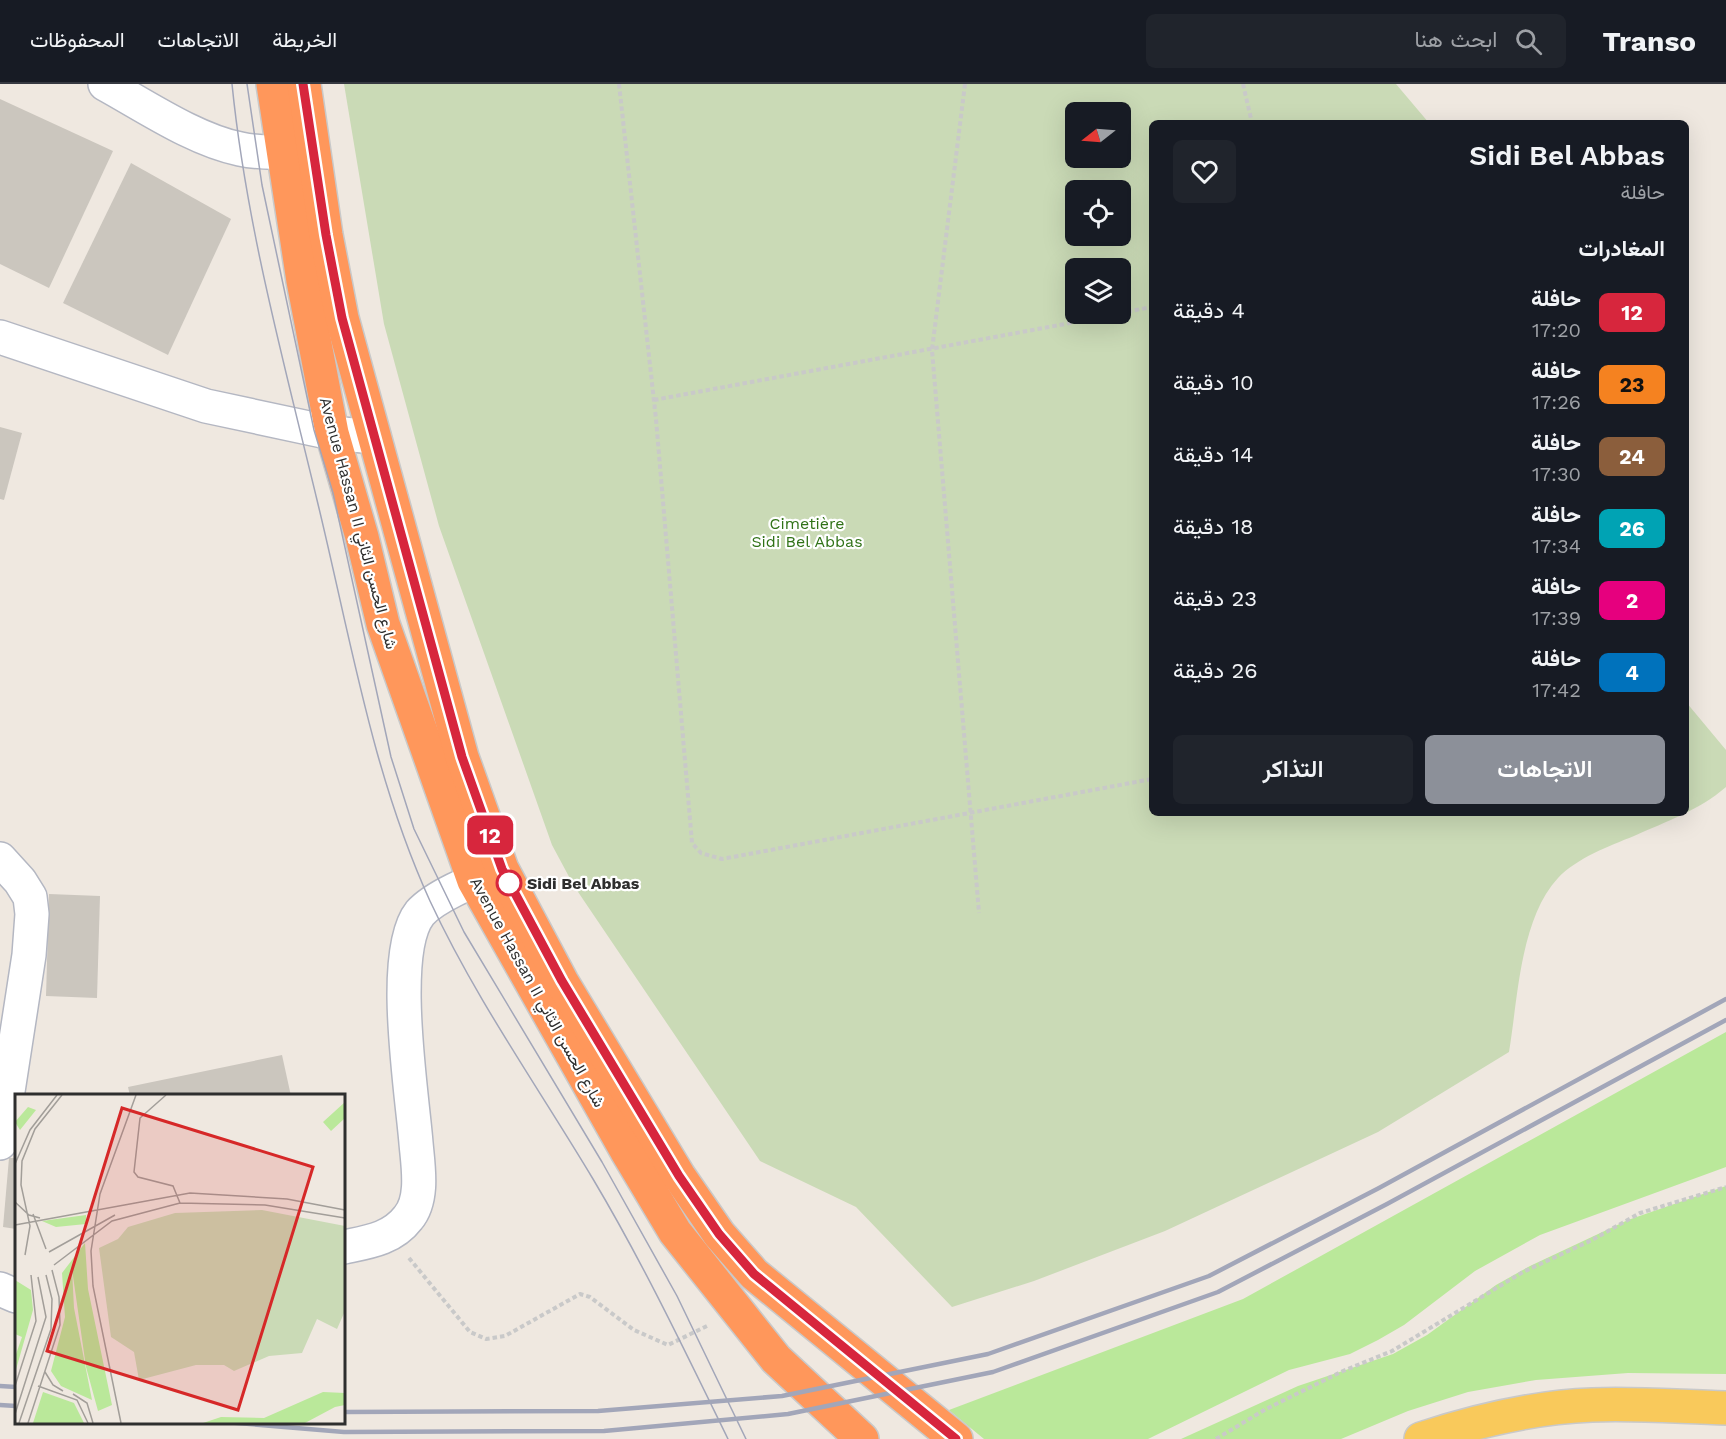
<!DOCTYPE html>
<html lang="ar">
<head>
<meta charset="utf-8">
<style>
	:root { --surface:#171b24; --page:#20242c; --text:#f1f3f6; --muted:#9ea1a6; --line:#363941; --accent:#8c9099 }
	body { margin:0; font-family:"Work Sans",Vazirmatn,sans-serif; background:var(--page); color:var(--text); direction:rtl; height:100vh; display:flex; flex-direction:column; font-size:22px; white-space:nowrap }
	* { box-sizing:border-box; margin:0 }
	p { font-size:20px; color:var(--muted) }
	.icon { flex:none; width:33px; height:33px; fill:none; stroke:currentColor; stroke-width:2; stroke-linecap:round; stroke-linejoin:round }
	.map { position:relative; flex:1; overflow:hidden; direction:ltr }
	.panel { position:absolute; left:1149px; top:36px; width:540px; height:696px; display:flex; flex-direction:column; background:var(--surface); border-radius:9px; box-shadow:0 6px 24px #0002; direction:rtl }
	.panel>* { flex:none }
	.badge { padding:0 12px; border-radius:9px; font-size:21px; line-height:39px }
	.needle { width:39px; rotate:253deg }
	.fabs { position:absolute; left:1065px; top:18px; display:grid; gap:12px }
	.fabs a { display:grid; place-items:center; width:66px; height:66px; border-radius:9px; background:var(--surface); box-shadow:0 6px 24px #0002; font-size:30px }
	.map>.badge { position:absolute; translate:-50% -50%; box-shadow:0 0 0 3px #fff }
	h2 { padding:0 24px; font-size:22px; line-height:54px }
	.round { display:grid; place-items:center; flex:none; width:63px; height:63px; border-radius:9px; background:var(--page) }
	.summary { display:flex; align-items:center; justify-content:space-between; height:102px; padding:0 24px }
	h1 { font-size:28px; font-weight:600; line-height:45px }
	.cta { display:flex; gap:12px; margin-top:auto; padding:12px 24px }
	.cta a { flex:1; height:69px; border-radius:9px; background:var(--accent); color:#fff; font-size:24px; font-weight:600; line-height:69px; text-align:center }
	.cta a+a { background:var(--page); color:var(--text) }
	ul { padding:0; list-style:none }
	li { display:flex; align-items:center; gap:18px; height:72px; padding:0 24px }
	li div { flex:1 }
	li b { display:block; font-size:22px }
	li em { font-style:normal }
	li .badge { min-width:66px; font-weight:700; text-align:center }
	header { display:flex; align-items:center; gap:36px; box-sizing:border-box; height:84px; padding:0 30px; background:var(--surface); border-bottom:2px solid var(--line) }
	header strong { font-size:28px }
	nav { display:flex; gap:33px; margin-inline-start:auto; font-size:21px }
	.search { width:420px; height:54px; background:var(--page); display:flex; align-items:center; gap:15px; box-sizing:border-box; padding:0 21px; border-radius:9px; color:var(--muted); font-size:22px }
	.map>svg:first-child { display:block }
	.green { fill:#bae89a }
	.cemetery { fill:#cadab6; fill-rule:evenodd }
	.building { fill:#cbc6be }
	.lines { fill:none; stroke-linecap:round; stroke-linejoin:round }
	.minor-casing { stroke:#b4b7c2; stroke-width:36 }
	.major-casing { stroke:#c9c9c9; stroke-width:36 }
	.highway-casing { stroke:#c9c9c9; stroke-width:36 }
	.path { stroke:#c9c9c9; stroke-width:4; stroke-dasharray:4.5 3; stroke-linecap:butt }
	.minor { stroke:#fff; stroke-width:33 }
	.major { stroke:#f9c95b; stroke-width:33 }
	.highway { stroke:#ff975b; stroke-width:33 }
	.tram { stroke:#a2a6b9; stroke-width:1.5 }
	.rail { stroke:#a2a6b9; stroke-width:4.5 }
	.line-casing { stroke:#fff; stroke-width:14 }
	.line { stroke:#d7263d; stroke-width:9 }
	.stop-dot { fill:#fff; stroke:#d7263d; stroke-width:3 }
	.labels { text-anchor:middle; stroke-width:4.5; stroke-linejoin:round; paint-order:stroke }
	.street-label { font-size:16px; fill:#2e2e2e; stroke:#fff }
	.park-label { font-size:16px; fill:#307217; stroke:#fff }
	.stop-label { font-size:16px; font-weight:bold; fill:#2e2e2e; stroke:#fff; text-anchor:start }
	.inset-road { fill:none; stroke:#a29e99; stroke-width:1.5 }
	.view { fill:#d62828; fill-opacity:0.15; stroke:#d62828; stroke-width:3 }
	.inset-edge { fill:none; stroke:#2e2e2e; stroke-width:3 }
</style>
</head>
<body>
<header>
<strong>Transo</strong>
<div class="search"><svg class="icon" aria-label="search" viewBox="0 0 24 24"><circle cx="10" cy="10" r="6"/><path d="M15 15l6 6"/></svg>ابحث هنا</div>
<nav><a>الخريطة</a><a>الاتجاهات</a><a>المحفوظات</a></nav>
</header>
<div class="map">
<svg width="1726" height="1355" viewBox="0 0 1726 1355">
	<rect width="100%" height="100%" fill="#efe8e0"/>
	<g class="green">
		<polygon points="1726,948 1726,1083 1540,1151 1475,1187 1404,1241 1378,1256 1350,1270 1289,1286 1148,1355 984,1355 949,1326 1243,1215"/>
		<polygon points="1726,1102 1726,1290 1628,1289 1536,1296 1468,1308 1408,1327 1341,1355 1181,1355 1298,1302 1393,1270 1427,1251 1496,1201 1530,1182 1628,1136"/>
	</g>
	<path class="cemetery" d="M344,0H1396L1429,39H1152V729H1686V618L1726,666V703C1698,727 1667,737 1634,752C1609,762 1577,774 1558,794C1520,835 1518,914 1509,968L1378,1048L1165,1147L1034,1197L952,1223L856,1123L760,1077L574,802L552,761L439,442L384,240ZM1076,28H1120V74H1076ZM1076,106H1120V152H1076ZM1076,184H1120V230H1076Z"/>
	<g class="building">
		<polygon points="0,15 113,67 49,204 0,180"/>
		<polygon points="131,79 231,135 168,271 63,219"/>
		<polygon points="0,343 22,349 4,416 0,415"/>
		<polygon points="49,810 100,812 97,914 46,912"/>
		<polygon points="282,971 291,1012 130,1012 128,1003"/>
		<polygon points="9,1074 16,1074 16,1145 3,1143"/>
	</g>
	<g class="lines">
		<defs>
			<g id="minor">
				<path d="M105,0C145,22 195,56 240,65C263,70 287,68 310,66"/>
				<polyline points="0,253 206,322 332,349 374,353"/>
				<polyline points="0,775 20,797 30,813 32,830 29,871 0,1059"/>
				<path d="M344,1163C368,1158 392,1155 408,1134C424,1115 418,1082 416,1059C412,1008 389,868 420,829C436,811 478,795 500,786"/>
				<polyline points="0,1205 16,1212"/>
			</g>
			<path id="major" d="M1421,1355C1476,1337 1534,1323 1592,1321C1637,1319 1682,1323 1726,1324"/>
			<g id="highway">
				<polyline points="273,0 303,197 332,349 362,453 383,540 474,797 626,1066 675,1148 776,1275 862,1355"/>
				<polyline points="304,0 326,151 342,234 462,673 502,785 562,898 679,1092 719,1150 754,1190 956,1355"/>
			</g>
		</defs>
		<use href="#minor" class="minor-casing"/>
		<use href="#major" class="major-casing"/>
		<use href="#highway" class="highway-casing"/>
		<g class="path">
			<polyline points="619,0 656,335 692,759 701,769 722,775 1152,695"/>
			<polyline points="965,0 932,266 979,829"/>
			<polyline points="1243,0 1252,39"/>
			<polyline points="1120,229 1152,223"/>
			<polyline points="654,316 1119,230"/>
			<polyline points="409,1174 470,1248 486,1255 505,1252 580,1210 590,1213 634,1246 668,1261 709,1241"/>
			<polyline points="1216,1355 1266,1325 1343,1287 1392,1267 1523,1188 1592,1156 1640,1129 1726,1103"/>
		</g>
		<use href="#minor" class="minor"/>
		<use href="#major" class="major"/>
		<use href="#highway" class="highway"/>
		<g class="tram">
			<path d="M232,0C246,140 284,279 317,416C350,551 372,690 430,817C475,914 538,1003 593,1095C643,1179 685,1267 728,1355"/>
			<polyline points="247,0 262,101 314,346 333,409 391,673 414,745 464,848 602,1078 677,1212 746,1355"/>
		</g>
		<g class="rail">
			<polyline points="0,1302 16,1303"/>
			<polyline points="0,1321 16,1322"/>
			<polyline points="344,1328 598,1327 782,1312 988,1270 1209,1192 1379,1104 1726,915"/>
			<polyline points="225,1338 344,1348 604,1347 788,1330 993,1288 1218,1208 1387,1120 1726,936"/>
		</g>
	</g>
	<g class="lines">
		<defs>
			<polyline id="line" points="303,0 326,151 342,234 462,673 502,785 562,897 679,1092 719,1150 754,1190 956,1355"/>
		</defs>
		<use href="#line" class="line-casing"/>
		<use href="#line" class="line"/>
	</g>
	<circle class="stop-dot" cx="509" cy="799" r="12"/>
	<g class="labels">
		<g class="street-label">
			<text transform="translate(359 439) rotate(75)" y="6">Avenue Hassan II شارع الحسن الثاني</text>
			<text transform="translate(538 908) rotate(61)" y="6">Avenue Hassan II شارع الحسن الثاني</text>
		</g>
		<g class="park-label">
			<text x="807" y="445">Cimetière<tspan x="807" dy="18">Sidi Bel Abbas</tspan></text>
		</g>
		<g class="stop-label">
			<text x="527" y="805">Sidi Bel Abbas</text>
		</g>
	</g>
	<g transform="translate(15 1010)">
		<rect width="330" height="330" fill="#efe8e0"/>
		<path d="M330,8V24L316,37L308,28ZM13,13L21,16L5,36L0,28ZM71,121V130L41,133L27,127ZM70,149L73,195L97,311L83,317L71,273L57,175L59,214L77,306L46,292L36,277L50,223L47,179ZM0,186L16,196L18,216L0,279V263L7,243L0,240ZM28,298L59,309L69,329H18ZM308,298L330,299V311L320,313L290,329H188L206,323L249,324Z" fill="#bae89a"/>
		<path d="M247,116L330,132V217L322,235L302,225L287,259L254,262L219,277L209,271H181L124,286L119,258L96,243L84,154L103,145L113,133L160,119Z" fill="#cadab6"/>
		<path class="inset-road" d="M151,1L125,24L119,78L123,83L158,92L165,109M0,70L15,36L42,1M0,108L14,121L25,124M18,120L31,155M0,131L175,99L272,105L330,116M34,158L100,121M10,161L15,132L6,91L7,67L20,35L47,1M39,171L97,127L165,109L250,111L330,124M30,278L38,291L48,297M0,292L21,227L16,181M23,292L62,306L73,329M58,300L72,309L78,329M0,320L31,223L23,183M4,329L36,235L37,205L31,181M13,329L45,231L44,203L37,176M106,329L78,192L76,157L85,100L121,1"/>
		<path class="view" d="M107,14L298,73L223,316L32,257Z"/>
		<rect width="330" height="330" class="inset-edge"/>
	</g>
</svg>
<div class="fabs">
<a><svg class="needle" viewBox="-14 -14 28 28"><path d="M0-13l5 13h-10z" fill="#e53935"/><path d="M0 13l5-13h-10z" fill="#9ea1a6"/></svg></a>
<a><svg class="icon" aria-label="locate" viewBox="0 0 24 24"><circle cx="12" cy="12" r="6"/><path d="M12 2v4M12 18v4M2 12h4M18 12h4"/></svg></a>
<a><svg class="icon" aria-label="layers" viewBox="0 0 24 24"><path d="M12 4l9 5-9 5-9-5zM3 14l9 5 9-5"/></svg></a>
</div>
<b class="badge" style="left:490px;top:751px;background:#d7263d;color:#fff">12</b>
<section class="panel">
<div class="summary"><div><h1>Sidi Bel Abbas</h1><p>حافلة</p></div><a class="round"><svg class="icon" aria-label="heart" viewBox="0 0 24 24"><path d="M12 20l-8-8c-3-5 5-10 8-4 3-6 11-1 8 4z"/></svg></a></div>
<h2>المغادرات</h2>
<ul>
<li><span class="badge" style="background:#d7263d;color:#fff">12</span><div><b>حافلة</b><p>17:20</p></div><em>4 دقيقة</em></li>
<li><span class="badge" style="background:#f58220;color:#111">23</span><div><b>حافلة</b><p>17:26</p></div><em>10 دقيقة</em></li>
<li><span class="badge" style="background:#8b5e3c;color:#fff">24</span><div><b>حافلة</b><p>17:30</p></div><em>14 دقيقة</em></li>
<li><span class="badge" style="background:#00a3b4;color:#fff">26</span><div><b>حافلة</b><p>17:34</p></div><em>18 دقيقة</em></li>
<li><span class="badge" style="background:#e6007e;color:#fff">2</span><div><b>حافلة</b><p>17:39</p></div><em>23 دقيقة</em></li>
<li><span class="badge" style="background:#0072bc;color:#fff">4</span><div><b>حافلة</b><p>17:42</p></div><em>26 دقيقة</em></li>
</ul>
<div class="cta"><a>الاتجاهات</a><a>التذاكر</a></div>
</section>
</div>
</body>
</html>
